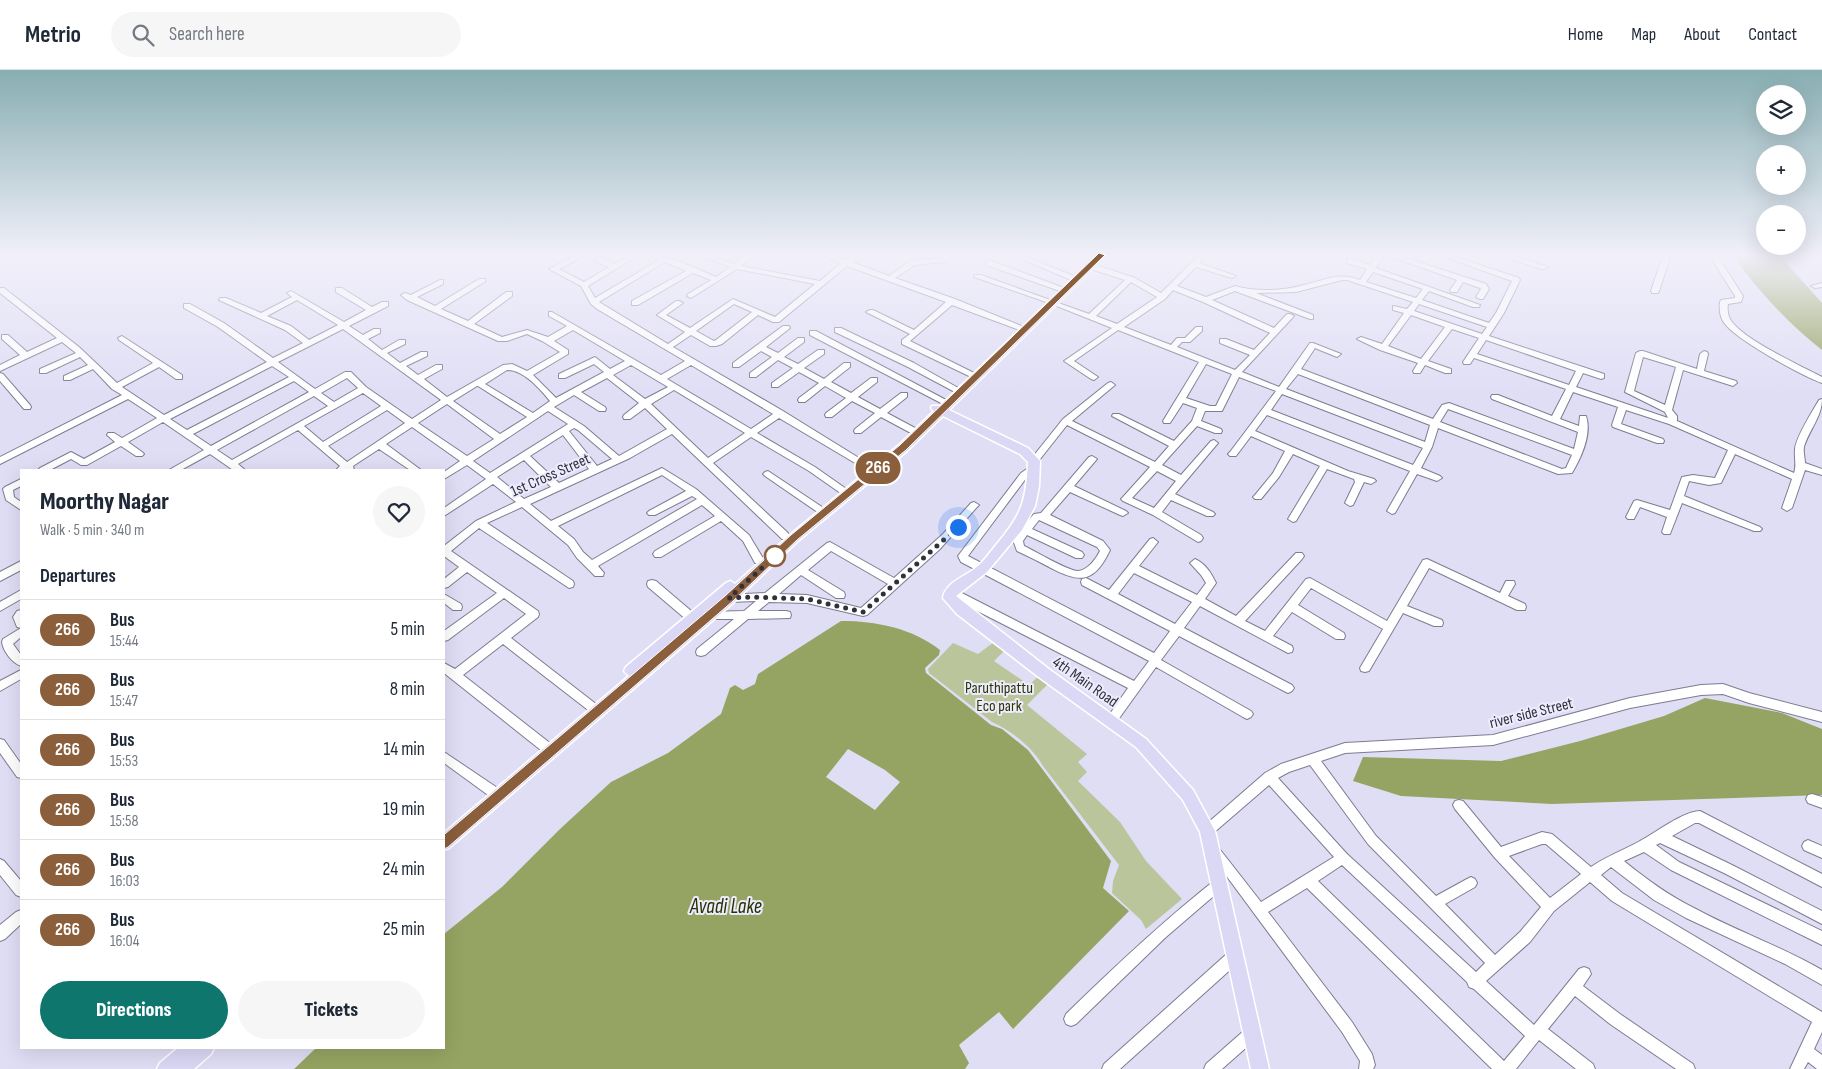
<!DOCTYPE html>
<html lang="en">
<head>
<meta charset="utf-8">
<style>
	:root { --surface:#fff; --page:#f6f6f7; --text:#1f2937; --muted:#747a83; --line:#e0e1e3; --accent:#0f766e }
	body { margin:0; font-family:"Sofia Sans Condensed",sans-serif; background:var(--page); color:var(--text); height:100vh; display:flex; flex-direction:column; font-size:19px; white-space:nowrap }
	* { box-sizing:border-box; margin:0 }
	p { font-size:16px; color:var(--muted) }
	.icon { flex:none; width:28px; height:28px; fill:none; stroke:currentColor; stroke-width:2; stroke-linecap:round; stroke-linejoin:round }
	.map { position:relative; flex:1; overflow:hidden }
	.drawer { position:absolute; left:20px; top:399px; width:425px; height:580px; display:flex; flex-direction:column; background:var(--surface); border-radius:0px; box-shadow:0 5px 20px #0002 }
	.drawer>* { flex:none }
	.badge { padding:0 10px; border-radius:16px; font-size:18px; line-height:32px }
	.tools { position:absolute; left:1756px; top:15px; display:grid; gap:10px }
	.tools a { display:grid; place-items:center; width:50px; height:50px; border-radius:50%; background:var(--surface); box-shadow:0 5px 20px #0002; font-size:25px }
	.you { position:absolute; width:25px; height:25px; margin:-12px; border:4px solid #fff; border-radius:50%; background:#1a73e8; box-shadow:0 0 0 8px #1a73e833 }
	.map>.badge { position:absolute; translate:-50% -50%; box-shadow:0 0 0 2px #fff }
	h2 { padding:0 20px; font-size:19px; line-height:45px }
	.round { display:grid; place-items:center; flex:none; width:52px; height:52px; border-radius:26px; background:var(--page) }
	.overview { display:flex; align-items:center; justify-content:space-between; height:85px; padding:0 20px }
	h1 { font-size:24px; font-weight:800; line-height:38px }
	.cta { display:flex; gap:10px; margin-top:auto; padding:10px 20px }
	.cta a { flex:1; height:58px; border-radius:30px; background:var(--accent); color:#fff; font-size:20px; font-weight:800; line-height:58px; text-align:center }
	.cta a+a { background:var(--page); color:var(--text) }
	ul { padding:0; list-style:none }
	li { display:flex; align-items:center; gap:15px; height:60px; padding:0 20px; border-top:1px solid var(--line) }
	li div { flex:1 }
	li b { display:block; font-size:19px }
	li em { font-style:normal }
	li .badge { min-width:55px; font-weight:700; text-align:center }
	header { display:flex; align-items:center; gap:30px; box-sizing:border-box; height:70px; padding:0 25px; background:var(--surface); border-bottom:1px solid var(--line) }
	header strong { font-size:24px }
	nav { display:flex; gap:28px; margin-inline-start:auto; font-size:18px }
	.search { width:350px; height:45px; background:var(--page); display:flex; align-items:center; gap:12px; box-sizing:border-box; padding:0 18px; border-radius:28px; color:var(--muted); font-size:19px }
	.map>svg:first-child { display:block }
	.green { fill:#bbc59c }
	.water { fill:#95a462; fill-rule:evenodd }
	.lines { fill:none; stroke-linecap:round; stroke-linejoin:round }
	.minor-casing { stroke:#7d7c90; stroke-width:2 }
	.major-casing { stroke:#fff; stroke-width:3 }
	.minor { fill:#fff; fill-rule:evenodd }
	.major { fill:#dbd8f5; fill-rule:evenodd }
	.line { fill:#8b5e3c; stroke:#fff }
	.walk { stroke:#31313a; stroke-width:5; stroke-dasharray:0 9 }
	.stop-dot { fill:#fff; stroke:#8b5e3c; stroke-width:2.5 }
	.labels { text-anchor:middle; stroke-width:4; stroke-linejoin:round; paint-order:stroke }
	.street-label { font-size:16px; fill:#31313a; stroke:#edecff }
	.park-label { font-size:16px; fill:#2e3602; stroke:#edecff }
	.near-water-label { font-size:21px; font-style:italic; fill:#293100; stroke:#edecff }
</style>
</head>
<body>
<header>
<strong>Metrio</strong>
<div class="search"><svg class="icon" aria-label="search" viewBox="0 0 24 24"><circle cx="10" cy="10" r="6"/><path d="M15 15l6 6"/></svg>Search here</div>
<nav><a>Home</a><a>Map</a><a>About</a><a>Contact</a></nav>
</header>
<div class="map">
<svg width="1822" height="999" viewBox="0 0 1822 999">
	<rect width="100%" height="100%" fill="#e0def5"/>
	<path class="green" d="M994,572L1005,580L994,591L1029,615L1040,605L1050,612L1027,635L1087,684L1078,692L1087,702L1078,711L1120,752L1146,791L1182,829L1146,859L1141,850L1112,823L1113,811L1119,795L1043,696C1032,677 1012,661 992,652L929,603L928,599L953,573L978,584Z"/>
	<g class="water">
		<path d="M1733,185H1779L1822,233V280C1790,255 1756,219 1733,185Z"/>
		<path d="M841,551C876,551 912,558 940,580L939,585L925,598L926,603L991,655L1002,659L1028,680L1111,791L1103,818L1129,841L1013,959L999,942L959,975L969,993L965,999H294L316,978H444V864L502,817L560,759L611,712L668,683L721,644L730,618L735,615L743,620L755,614L758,604ZM848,679L885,700L900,712L875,740L826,707Z"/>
		<polygon points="1705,628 1782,643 1822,659 1822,725 1552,734 1401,726 1353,711 1363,687 1501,691 1580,671 1664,646"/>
	</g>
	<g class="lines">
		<defs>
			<g id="minor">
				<polygon points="429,185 437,185 438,186 434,188"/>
				<polygon points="534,185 543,185 545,187 541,189"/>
				<path d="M577,185H586L559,199L584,212L609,197L597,192V188H603L614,194L630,185H639L588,216L595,228L659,190L649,185C670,185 696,199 716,207L730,197L700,185H710L734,194L746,185H754L741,196L820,211L841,193L821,185H831L845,190L852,185H860L852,192L889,206L910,191L939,188L946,185H956L944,192L915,195L895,208L955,229L1029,259L1028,261H1022L952,235L910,271L976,304L975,306H969L902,274V270L910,264L866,242L870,240H873L914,260L946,232L847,196L779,252H773L758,245L722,274L716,276H710L691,265L673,277L783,341L880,401L878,403H872L779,348L757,363L815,397L845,418L847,420L845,422H839L809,401L751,367L713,393L788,463L790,466L788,469H782L672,364L630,388L530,434L551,451L662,398L696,419L749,465L764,490L763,493H755L743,471L721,451L661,487H655L653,484L655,481L715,446L702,435L598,496L604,503L603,506H595L577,488L568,475L522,437L487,453L573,511L574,514L573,517L569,518L479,458L451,481L538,541L539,544L538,547L511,568L596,634L598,637L596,640L592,642L588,640L503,574L463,605L555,677L557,681L555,685L551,686L547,685L444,603V593L455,599L526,544L504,528L448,570L444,571V561L497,523L467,502L448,517L444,518V509L459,497L444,486V476L476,451L516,432L493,414L444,446V438L486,409L467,395L444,409V402L460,391L412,357L386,374L421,400H410L379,379L353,396L354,400H336L340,396L298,360L238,394L245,400H233L210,384L181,400H169L204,380L163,352L128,372L142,382L144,384L142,386H136L121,376L87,395H81L71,389L50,400H38L40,398L71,382L84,389L115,372L107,365L108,363H114L122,368L157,348L128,329L0,394V387L122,325L112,319L93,299L70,310H64V306L88,295L80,287L46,303H40V299L76,283L62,272L0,301V295L20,285L2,269V265H8L27,282L57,268L0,223V218H4L79,277L117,313L153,293L119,270L118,268L122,266L182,305V309H176L159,297L122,317L164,345L267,292L218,257L184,238V234H190L224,253L273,288L303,273L285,260L219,230L220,228H226L261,243L292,227L287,223L291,221L344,252L366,240L336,222V218H342L372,237L382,232H388V236L349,256L363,265L374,259H380V263L368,269L382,280L399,270H405V274L387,283L400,293L421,282H427V286L406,296L418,305L436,295H442V299L424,309L447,327L503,295L512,294L527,301L560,282L542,271L527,264L507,271H498L407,230L401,225L405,223L411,225L440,210H443V214L417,227L435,236L479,209H485L486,211L441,239L468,251L506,222H512V226L474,254L502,267L527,260L548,267L567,256L549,246V242H552L661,305L685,291L597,239L591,234L581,216L549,199ZM665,192L686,201L632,231V235H638L693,203L711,210L688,224L687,226L691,228L737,199L815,214L775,247L733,229L690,258L666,245L683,233L679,231H676L657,245L685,262L668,274L599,232ZM297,230L338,255L309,270L291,256L267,246ZM734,234L752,242L716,270L714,271L696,261ZM343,259L441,330L412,349L366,317L351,302H345L315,319L278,292ZM573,260L625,291L610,299L595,287L559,304V308H565L594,294L604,302L556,328L533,305L568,284V280L554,271ZM631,295L668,317L645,329L613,305ZM691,295L773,344L751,359L667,309ZM272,296L289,307L187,360L170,349ZM507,300C524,300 540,319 550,331L533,343L485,314ZM347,308L358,318L334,332L321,323ZM607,308L639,333L624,345L623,347L624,349H630L645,338L667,359L619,386L584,356L554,337L574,325L599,341H605L606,339L605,337L581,322ZM294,311L309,322L211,376L193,364ZM477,316H478L527,347L500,364L453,331ZM674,320L745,363L708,388L651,334ZM363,323L381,336L323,372L304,356ZM314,326L328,336L232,390L217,380ZM447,334L494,369L467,386L418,353ZM387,340L405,353L347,392L328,376ZM548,341L568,354L490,403L473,391ZM574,358L578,360L612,389L597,396L569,361ZM563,365L589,399L559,413L530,386ZM524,390L551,417L524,429L497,407ZM662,405L686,421L649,441L647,443L649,445H655L692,426L697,429L592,490L583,482L574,469L558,456Z"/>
				<polygon points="1012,185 1022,185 1076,207 1075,209 1069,209"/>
				<polygon points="1080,185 1091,185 1101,189 1097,191"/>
				<path d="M1199,185H1207L1199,193L1236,206L1232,208L1196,197L1177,216L1206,227L1235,216C1255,222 1283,221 1304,215C1326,210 1337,202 1360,210L1367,199L1347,193V189H1353L1370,195L1377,185H1385L1376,198L1480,235L1479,237H1473L1429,221L1422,230L1489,253L1496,243L1512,211L1439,185H1450L1519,208L1520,210L1504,243L1489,266L1604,304V308L1601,309L1583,303L1576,317L1668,348L1665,342L1625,322L1636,283L1640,281H1643L1697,299L1700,284L1704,281L1707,282L1708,284L1704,301L1736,311L1737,313L1733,316L1683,300L1672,340L1677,346V351L1794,403C1797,394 1794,388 1795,379C1796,367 1812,342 1819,330L1822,329C1822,347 1809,360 1804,377C1803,382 1805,388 1805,393L1822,399V405L1805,400L1792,438L1787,441L1782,438L1792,409L1735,384L1721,413L1709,415L1689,411L1684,426L1760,457L1762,459L1760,461H1754L1682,433L1670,464H1664L1662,462L1667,447L1640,437L1634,449H1628L1626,447L1634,431L1637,430L1670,440L1682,407L1693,405L1715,408L1728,380L1669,354L1626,340L1621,354L1663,369L1664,371L1663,373H1657L1613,357L1612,355L1618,337L1573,322L1560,349L1579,356L1580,346H1586C1592,364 1581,388 1572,403L1558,404L1438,358L1432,377L1421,398L1440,406L1442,408L1437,411L1417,404L1395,443L1392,444L1387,441L1410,401L1267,345L1255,361L1348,401L1374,409L1376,411L1371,414L1364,412L1353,435L1350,436L1345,433L1355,412L1354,409L1327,399L1296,451L1293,452L1288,449L1320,396L1293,384L1279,407L1261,429H1255L1253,427L1255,425L1273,403L1285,381L1251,366L1236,386H1230L1228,384L1230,382L1276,321L1239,307L1222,341H1205L1201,351L1221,359L1222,361L1221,363H1215L1197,356L1162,395L1181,405L1211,371L1214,370L1218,373L1175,424L1213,442L1215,444L1213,446H1207L1171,430L1162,442L1201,465L1203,468L1201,471L1198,472L1153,445L1123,431L1121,429L1123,427L1150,397L1067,355L1037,393L1034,394L1039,397L1027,407L968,486L1154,583L1170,561L1082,515L1081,512L1082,509L1086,508L1109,520L1150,469L1153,468L1158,472L1139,496L1197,525L1206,513L1201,505L1190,493L1195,489C1206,494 1211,503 1216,513L1205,529L1236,546L1296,483H1302L1304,486L1302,489L1245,551L1265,561L1306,509L1310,508L1387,551L1423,490L1427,489L1500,523L1506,511H1514L1515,514L1508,526L1525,534L1526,537L1525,540H1517L1429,498L1407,536L1442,550L1443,553L1442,556H1434L1403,543L1369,601L1365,602L1361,601L1360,598L1383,559L1311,518L1298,535L1344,563L1345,566L1344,569H1336L1292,542L1273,566L1292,576L1293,579L1292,582L1288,583L1200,536L1184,558L1292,615L1294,618L1292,621L1288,623L1284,621L1179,566L1161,590L1251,641L1253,644L1251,647L1247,649L1243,647L1156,597L1115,654L1111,656L1107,654L1105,651L1107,648L1128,618L946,525L945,522L946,519H954L1134,611L1149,591L961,492L958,486L1021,403L1034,394L1029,391L1031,389L1063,349L1108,313L1111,312L1115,315L1072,351L1155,392L1169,376L1112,346L1113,344H1119L1174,371L1192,351L1197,338L1183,333L1170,353H1164L1163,351L1199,292L1118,260L1074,291L1098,307L1094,310L1091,309L1064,291L1112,258L1049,233L974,207L975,205H981L1089,244L1125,210L1087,198V194H1093L1135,208L1161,223ZM1373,202L1423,219L1416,228L1366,212ZM1342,210H1347L1413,232L1407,239L1393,236V240L1404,243L1382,274L1361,267L1357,269L1380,280L1418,293L1413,301L1414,303H1420L1425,295L1445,303H1451V299L1428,291L1452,259L1479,268L1463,292L1464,294H1470L1474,288L1566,319L1552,346L1498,325H1492L1491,327L1492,329L1578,362L1574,379L1449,333L1442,335L1433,349L1301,299L1315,278L1337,287L1341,284L1313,273H1310L1279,317L1242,302L1294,246L1290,244H1287L1274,258L1212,230L1235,221L1310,249H1313V245L1256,223L1296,222ZM1131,212L1157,227L1117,254L1096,246ZM1173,220L1203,232L1270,263L1254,280L1226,269H1220V273L1250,285L1235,300L1177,277L1182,272H1190L1202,261V257H1196L1185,268H1177L1171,275L1124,257L1165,229ZM1419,234L1487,257L1482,264L1414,241ZM1411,245L1445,257L1421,289L1388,276ZM1486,270L1576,301L1569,315L1477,284ZM1643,287L1676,297L1665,335L1634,321ZM1206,294L1232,304L1216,336H1210L1186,328ZM1298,304L1430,355L1425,372L1286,319ZM1282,324L1423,378L1413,395L1271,340ZM1448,339L1572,385L1566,398L1562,399L1440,352ZM1157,401L1176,411L1154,438L1132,428ZM1134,503L1192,532L1175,554L1118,524Z"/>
				<polygon points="1386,185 1397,185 1486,214 1489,219 1483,229 1480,229 1476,227 1481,219 1480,218 1463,212 1457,222 1451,222 1450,220 1457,210"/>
				<polygon points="1500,185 1511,185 1548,197 1544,199 1541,199"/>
				<polygon points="1663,185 1671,185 1659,221 1658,223 1652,223 1651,221"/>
				<path d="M1709,185H1717L1743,226L1741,232L1728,234C1727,240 1728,247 1732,252C1747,271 1799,295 1822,307V313C1802,306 1737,270 1725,254C1720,248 1719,240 1720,232L1721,230L1735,228V226Z"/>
				<polygon points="986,191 992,191 1064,218 1063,220 1057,220 986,195"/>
				<polygon points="1822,213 1822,217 1815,218 1811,216"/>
				<polygon points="783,256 789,256 790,258 766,277 778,283 798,268 804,268 804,272 784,287 798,294 818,280 824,280 824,284 804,298 824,309 844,293 850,293 850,297 831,312 851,323 871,308 877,308 877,312 858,327 880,339 901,323 907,323 907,327 887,343 915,358 916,360 915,362 909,362 881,347 861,363 855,363 854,361 855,359 875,343 852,331 832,347 826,347 825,345 826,343 846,328 825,316 805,332 799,332 798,330 799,328 819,313 799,302 778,317 772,317 772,313 793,298 778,290 756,307 750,307 750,303 772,287 761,281 739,297 733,297 733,293"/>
				<polygon points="835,258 841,258 914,293 960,319 956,322 953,321 908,297 835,262"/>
				<polygon points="810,261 816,261 948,331 947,333 941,333 810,265"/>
				<polygon points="0,303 3,304 30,335 31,337 30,339 24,339 0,311"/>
				<path d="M1092,386L1097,389L1074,416L1126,441L1128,443L1123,446L1120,445L1070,422L1050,445L1103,471L1110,480C1095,512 1081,514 1051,498C1040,492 1028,486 1017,481L1013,470L1019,461L1014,457L1019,453L1024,455L1034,444L1041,443L1089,387ZM1039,450L1097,477L1100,481C1096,489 1088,500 1078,501C1068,501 1035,481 1024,476L1023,471L1027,465L1076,488H1082L1084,485L1082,482L1032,459Z"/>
				<polygon points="768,401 822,437 824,439 822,441 816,441 765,406 763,404 765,402"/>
				<polygon points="21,409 21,416 13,420 14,427 21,432 21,440 6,430 3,419 5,417"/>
				<path d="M974,432L979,435L977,437L940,479L867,545L863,546L807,533L769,532L758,541H786L790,542L791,545L790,548L748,549L705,585L701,586L697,585L696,582L697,579L734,549H710L706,548L705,545L706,542L744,541L756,531L729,532L725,531L724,528L725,525L765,523L827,473L830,472L894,508L943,464L971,433ZM831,481L888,514L861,538L807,525L779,524L801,505L836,528H844L845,525L844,522L808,500Z"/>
				<polygon points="21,491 21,500 0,511 0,502"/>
				<polygon points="652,510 656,511 696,545 697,548 696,551 688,551 648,517 647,514 648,511"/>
				<polygon points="21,520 21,529 0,541 0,532"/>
				<polygon points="444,524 461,534 462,537 461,540 453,540 444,533"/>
				<path d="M21,540V567L13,574L21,585V596C12,593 3,581 2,572L3,569L21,558L17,557L13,547L17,541Z"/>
				<polygon points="21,600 21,609 0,621 0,611"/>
				<path d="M1723,614L1749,623L1822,642V652L1749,633L1723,624L1701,625L1630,638L1493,675L1345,683L1321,691L1376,766L1436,826L1467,809L1471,807L1475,809L1477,813L1475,817L1445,834L1495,885L1520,862L1541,837L1495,788L1455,739L1453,735L1455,731L1459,730L1463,731L1501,777L1542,762L1552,764L1591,797C1607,786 1624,780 1640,771C1655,763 1684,741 1700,741L1822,804V817L1699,753H1695L1672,766L1732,795L1822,841V854L1724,803L1660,773L1656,775L1679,792L1822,861V875L1671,800L1644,782L1624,791C1646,809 1668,825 1694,838C1736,861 1781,876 1822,900V915L1785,894L1686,848L1654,830L1611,797L1601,805L1622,823L1822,942V962L1814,979L1822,985V999H1817L1808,992L1804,999H1790L1812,952L1612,831L1590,812L1554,841L1530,872L1486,911L1534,955L1579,899L1584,897L1589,899L1591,904L1583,916L1620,944L1693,994L1695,999H1676L1610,954L1575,926L1548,959L1593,994L1595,999H1576L1539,970L1516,999H1492L1307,818L1268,842L1352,952L1372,984L1375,995L1373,999H1359L1360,991L1342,962L1208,781L1210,777L1214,775L1218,777L1261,832L1334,787L1269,715L1211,765L1207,767L1203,765L1201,761L1203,757L1265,703L1281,694L1345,673L1493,665L1630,628L1701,615ZM1310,695L1368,774L1485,893L1476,902L1347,784L1278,708L1289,702ZM1542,774H1546L1581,804L1550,828L1509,786ZM1342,795L1467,912L1469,917L1474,919L1525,966L1504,991L1318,811Z"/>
				<polygon points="0,669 4,670 21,694 21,708 17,707 0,683"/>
				<polygon points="444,682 496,717 498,721 496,725 492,726 488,725 444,693"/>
				<polygon points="1812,724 1822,727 1822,738 1808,733 1806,729 1808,725"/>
				<polygon points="1808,770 1822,776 1822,788 1804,780 1802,776 1804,772"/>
				<polygon points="0,789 4,791 21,811 21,827 16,825 0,805"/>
				<path d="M1219,808L1223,810L1225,814L1223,818L1166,867L1076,954L1071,956L1066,954L1064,949L1066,944C1114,897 1162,852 1215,810Z"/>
				<polygon points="21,840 21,854 5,869 0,871 0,855 16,842"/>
				<polygon points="1235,879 1240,881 1242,886 1240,891 1120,999 1102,999 1104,994 1230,881"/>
				<polygon points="1252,956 1257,958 1259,963 1257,968 1222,999 1204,999 1206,994 1247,958"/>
			</g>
			<g id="major">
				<path d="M1097,185H1107L949,340L1028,378L1040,391L1039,416L1035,436L1022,460L987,502L956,526L1050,600L1146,669L1193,720L1215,761L1269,999H1251L1200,762L1183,730L1136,677L1040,608L957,544L943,528C945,512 967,506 978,496C985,490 990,482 996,475C1022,444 1026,432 1028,392L1020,384L943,346L907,381L798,471L734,532L449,778L444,780V763L629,606L624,601L626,597L726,513L730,511L735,514L790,465L899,375L934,341L931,338L932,336H940Z"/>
				<polygon points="178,978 214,978 211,984 194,999 157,999 160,993"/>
			</g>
		</defs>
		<use href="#minor" class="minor-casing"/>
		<use href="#major" class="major-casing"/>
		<use href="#minor" class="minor"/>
		<use href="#major" class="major"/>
	</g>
	<linearGradient id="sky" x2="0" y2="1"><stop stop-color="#87aeb2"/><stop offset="0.57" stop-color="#f1f0fa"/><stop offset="1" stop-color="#f1f0fa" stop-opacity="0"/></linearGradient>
	<rect width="1822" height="325" fill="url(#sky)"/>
	<polygon class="line" points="1099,183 1105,185 906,380 797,470 733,531 448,777 444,779 439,777 438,773 439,769 725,526 791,465 900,375"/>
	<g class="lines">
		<polyline class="walk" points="775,486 729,528 753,527 807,529 863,542 958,457"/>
	</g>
	<circle class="stop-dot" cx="775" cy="486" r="10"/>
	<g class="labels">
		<g class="street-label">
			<text transform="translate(550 404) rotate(-24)" y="6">1st Cross Street</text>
			<text transform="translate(1086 611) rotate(35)" y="6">4th Main Road</text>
			<text transform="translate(1531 642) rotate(-14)" y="6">river side Street</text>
		</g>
		<g class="park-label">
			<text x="999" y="623">Paruthipattu<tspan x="999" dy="18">Eco park</tspan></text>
		</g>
		<g class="near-water-label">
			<text x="726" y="843">Avadi Lake</text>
		</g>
	</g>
</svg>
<div class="tools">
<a><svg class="icon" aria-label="layers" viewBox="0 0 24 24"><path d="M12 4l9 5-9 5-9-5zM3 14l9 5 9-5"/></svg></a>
<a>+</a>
<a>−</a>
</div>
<div class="you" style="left:958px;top:457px"></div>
<b class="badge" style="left:878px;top:398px;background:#8b5e3c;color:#fff">266</b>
<section class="drawer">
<div class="overview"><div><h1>Moorthy Nagar</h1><p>Walk · 5 min · 340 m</p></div><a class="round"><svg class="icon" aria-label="heart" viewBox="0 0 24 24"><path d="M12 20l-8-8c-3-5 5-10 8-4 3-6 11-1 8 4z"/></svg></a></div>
<h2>Departures</h2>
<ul>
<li><span class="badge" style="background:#8b5e3c;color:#fff">266</span><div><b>Bus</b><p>15:44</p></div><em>5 min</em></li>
<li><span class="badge" style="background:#8b5e3c;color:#fff">266</span><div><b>Bus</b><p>15:47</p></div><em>8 min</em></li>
<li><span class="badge" style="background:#8b5e3c;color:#fff">266</span><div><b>Bus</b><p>15:53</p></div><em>14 min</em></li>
<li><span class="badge" style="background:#8b5e3c;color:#fff">266</span><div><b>Bus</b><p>15:58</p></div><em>19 min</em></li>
<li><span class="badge" style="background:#8b5e3c;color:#fff">266</span><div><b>Bus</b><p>16:03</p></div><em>24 min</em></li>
<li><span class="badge" style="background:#8b5e3c;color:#fff">266</span><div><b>Bus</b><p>16:04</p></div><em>25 min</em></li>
</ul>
<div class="cta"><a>Directions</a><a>Tickets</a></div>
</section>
</div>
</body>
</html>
